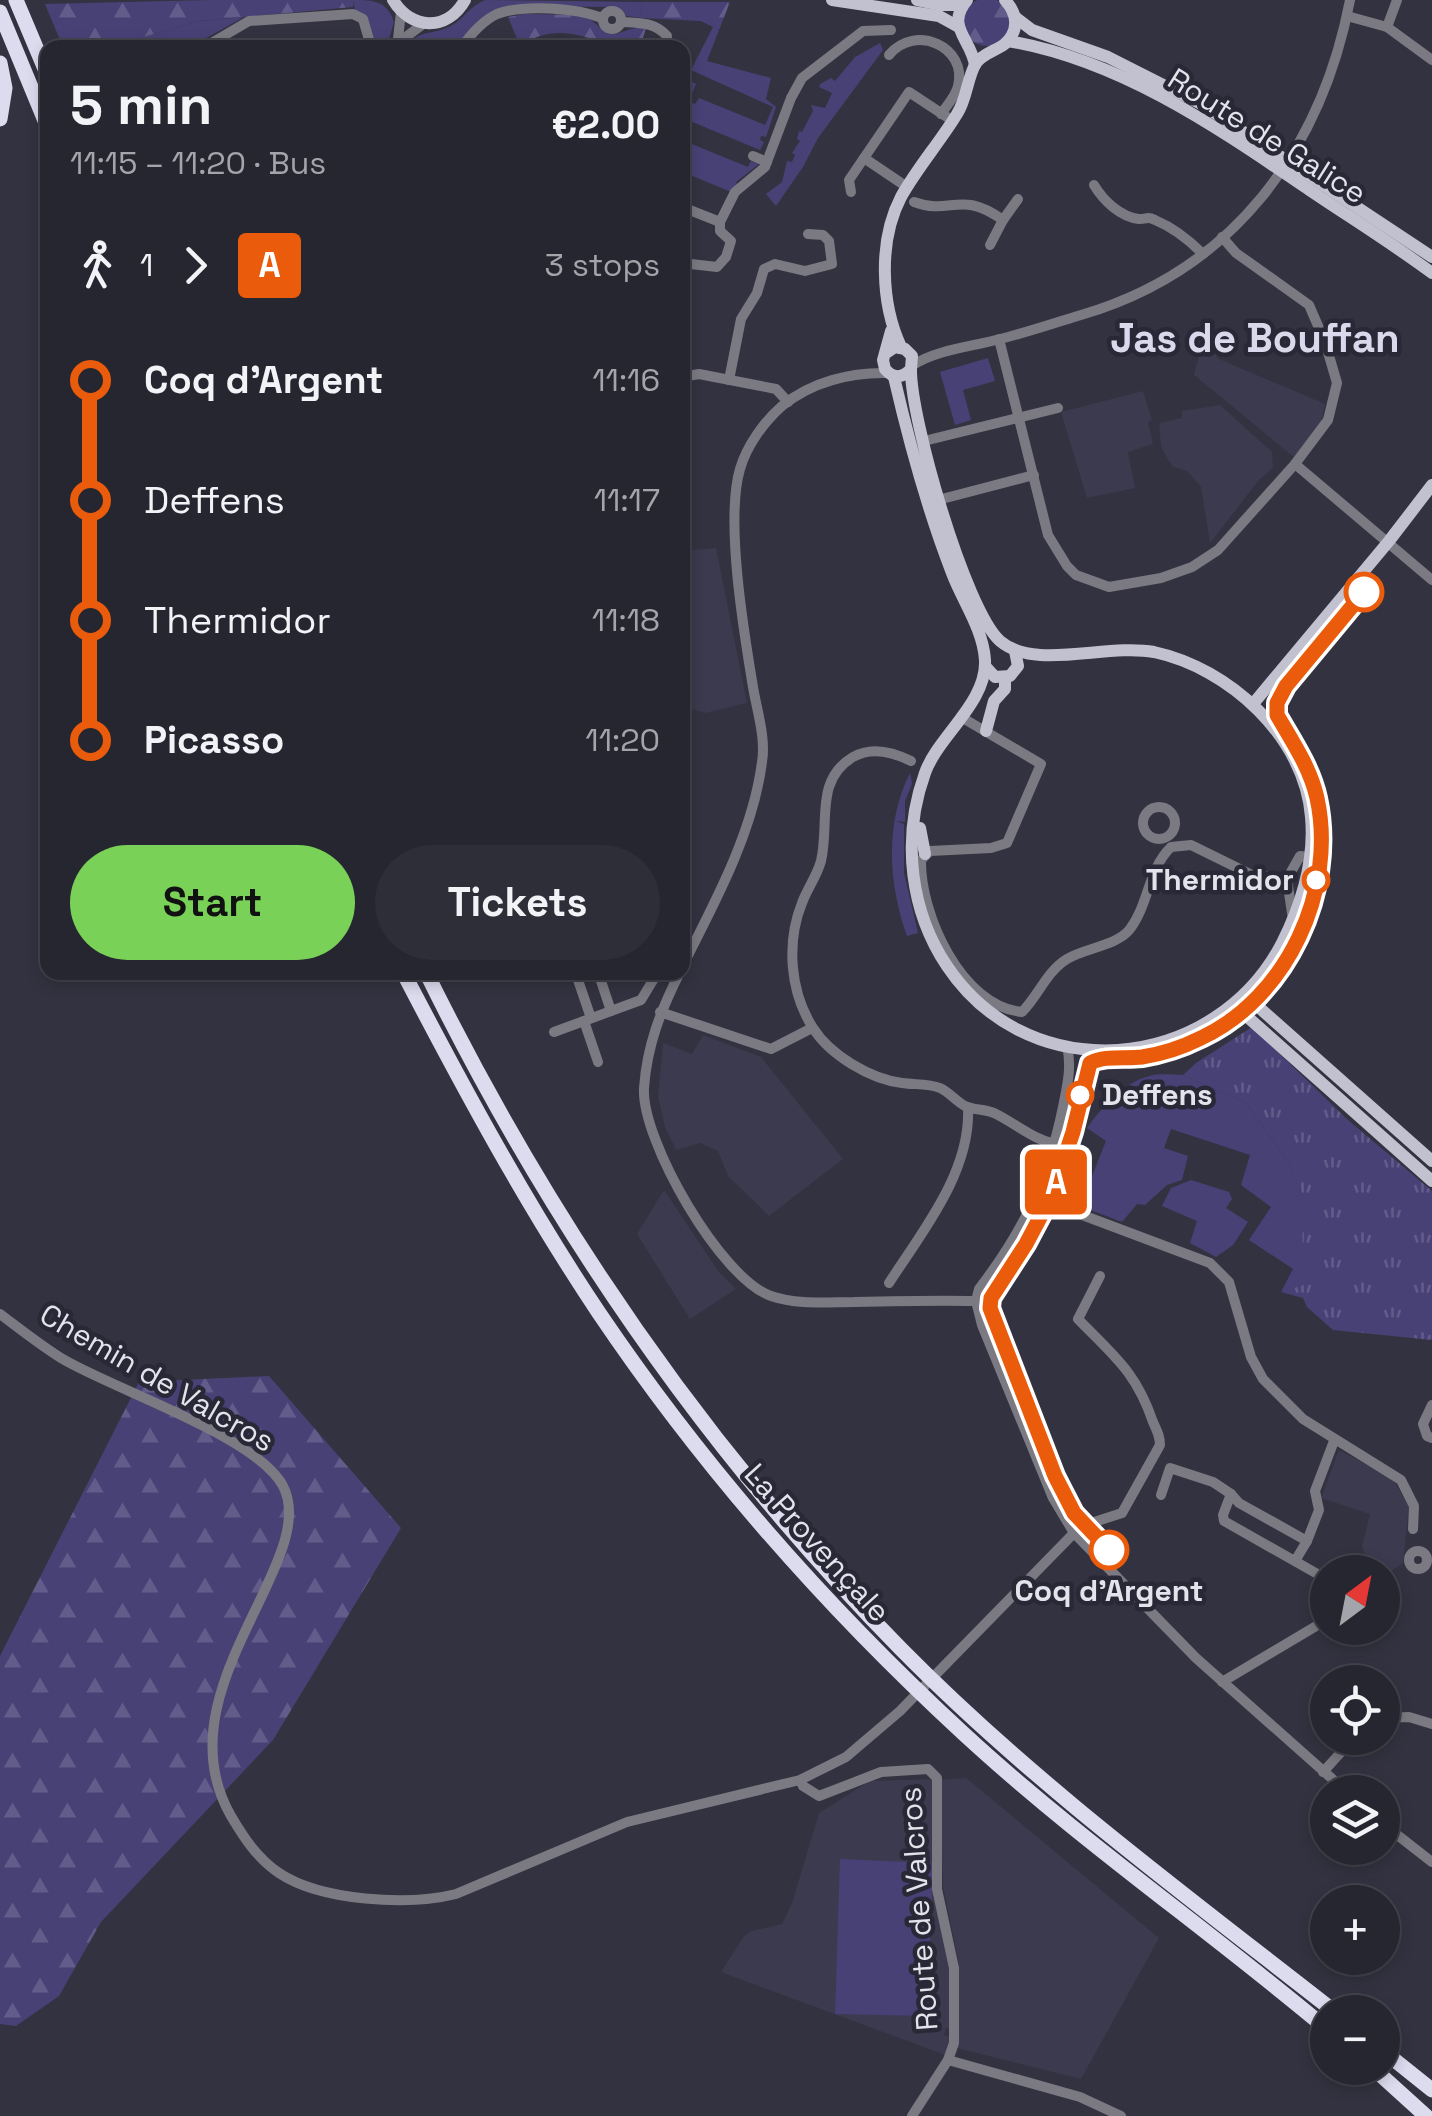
<!DOCTYPE html>
<html lang="en">
<head>
<meta charset="utf-8">
<style>
	:root { --surface:#262630; --page:#2e2e38; --text:#f1f3f6; --muted:#a4a5ab; --line:#42434c; --accent:#79d157 }
	body { margin:0; font-family:"Space Grotesk",sans-serif; background:var(--page); color:var(--text); height:100vh; display:flex; flex-direction:column; font-size:38px; white-space:nowrap }
	* { box-sizing:border-box; margin:0 }
	p { font-size:32px; color:var(--muted) }
	.icon { flex:none; width:55px; height:55px; fill:none; stroke:currentColor; stroke-width:2; stroke-linecap:round; stroke-linejoin:round }
	.map { position:relative; flex:1; overflow:hidden }
	.side { position:absolute; left:40px; top:40px; width:650px; height:940px; display:flex; flex-direction:column; background:var(--surface); border-radius:20px; box-shadow:0 5px 15px #0003,0 0 0 2px var(--line) }
	.side>* { flex:none }
	.badge { padding:0 20px; border-radius:8px; font-size:35px; line-height:65px }
	.needle { width:65px; rotate:32deg }
	.buttons { position:absolute; left:1310px; top:1555px; display:grid; gap:20px }
	.buttons a { display:grid; place-items:center; width:90px; height:90px; border-radius:50%; background:var(--surface); box-shadow:0 5px 15px #0003,0 0 0 2px var(--line); font-size:50px }
	.map>.badge { position:absolute; translate:-50% -50%; box-shadow:0 0 0 5px #fff }
	.legs { display:flex; align-items:center; gap:15px; height:110px; padding:0 30px; font-size:32px }
	.legs p { margin-inline-start:auto }
	.head { display:flex; align-items:center; justify-content:space-between; height:170px; padding:0 30px }
	h1 { font-size:55px; font-weight:700; line-height:75px }
	.cta { display:flex; gap:20px; margin-top:auto; padding:20px 30px }
	.cta a { flex:1; height:115px; border-radius:60px; background:var(--accent); color:#111; font-size:40px; font-weight:700; line-height:115px; text-align:center }
	.cta a+a { background:var(--page); color:var(--text) }
	ul { padding:0 30px; list-style:none }
	li { display:flex; align-items:center; gap:35px; height:120px; font-size:38px }
	li i { display:grid; place-items:center; width:15px; height:100%; margin:0 12px; background:currentColor }
	li i::after { content:''; width:25px; height:25px; margin:-12px; border:8px solid; border-radius:50%; background:var(--surface) }
	li p { margin-inline-start:auto }
	li:first-child i { background:linear-gradient(#0000 50%,currentColor 0) }
	li:last-child i { background:linear-gradient(currentColor 50%,#0000 0) }
	.map>svg:first-child { display:block }
	.built { fill:#3b3a4e }
	.green { fill:#484176 }
	.forest { fill:url(#forest-firs) }
	.park { fill:url(#park-tufts) }
	.lines { fill:none; stroke-linecap:round; stroke-linejoin:round }
	.minor { stroke:#7b7a82; stroke-width:10 }
	.major { stroke:#c1c1d0; stroke-width:12 }
	.highway { stroke:#dddcef; stroke-width:15 }
	.line-1-casing { stroke:#fff; stroke-width:22 }
	.line-1 { stroke:#ea5b0b; stroke-width:15 }
	.stop-1-dot { fill:#fff; stroke:#ea5b0b; stroke-width:5 }
	.labels { text-anchor:middle; stroke-width:9; stroke-linejoin:round; paint-order:stroke }
	.street-label { font-size:30px; fill:#e3e3ec; stroke:#292836 }
	.stop-label { font-size:30px; font-weight:bold; fill:#e3e3ec; stroke:#292836; text-anchor:end }
	.district-label { font-size:40px; font-weight:bold; fill:#dad9ec; stroke:#292836 }
</style>
</head>
<body>
<div class="map">
<svg width="1432" height="2116" viewBox="0 0 1432 2116">
	<defs>
		<pattern id="forest-firs" width="22" height="20" patternUnits="userSpaceOnUse" patternTransform="scale(2.5)"><rect width="22" height="20" fill="#484176"/><path d="M5 1l3.5 6h-7zM16 11l3.5 6h-7z" fill="#625c8a"/></pattern>
		<pattern id="park-tufts" width="24" height="20" patternUnits="userSpaceOnUse" patternTransform="scale(2.5)"><rect width="24" height="20" fill="#484176"/><path d="M3 7l-1-3M5 7V3M7 7l1-3M15 17l-1-3M17 17v-4M19 17l1-3" fill="none" stroke="#625c8a"/></pattern>
	</defs>
	<rect width="100%" height="100%" fill="#333240"/>
	<g class="built">
		<polygon points="1203,340 1219,359 1325,404 1321,423 1295,458 1194,375"/>
		<polygon points="1143,391 1152,420 1148,422 1153,444 1128,452 1135,488 1087,498 1061,412"/>
		<polygon points="1220,405 1272,452 1273,468 1259,480 1210,543 1201,487 1187,471 1173,467 1167,458 1161,446 1159,423 1182,418 1182,411"/>
		<polygon points="716,548 747,703 706,713 683,707 683,551"/>
		<polygon points="703,1035 761,1057 843,1159 769,1216 728,1176 718,1151 700,1143 676,1150 665,1127 658,1096 663,1043 692,1054"/>
		<polygon points="664,1190 718,1271 736,1289 690,1319 637,1234"/>
		<polygon points="1339,1450 1392,1478 1409,1506 1403,1563 1390,1572 1373,1572 1362,1547 1370,1514 1321,1498"/>
		<polygon points="966,1778 1159,1938 1081,2079 957,2048 959,1964 943,1886 940,1780"/>
		<polygon points="935,1779 933,1859 949,1948 952,2029 946,2028 944,2035 951,2037 948,2056 721,1972 744,1936 752,1931 782,1924 792,1903 819,1813 870,1781"/>
	</g>
	<g class="green">
		<path d="M354,0C374,0 387,1 394,22L387,46C370,41 353,19 354,0Z"/>
		<path d="M486,0L641,2L642,18L627,16L612,7L517,6L502,9L456,47L404,48C417,31 428,35 446,28C462,23 469,5 486,0Z"/>
		<polygon points="244,17 190,47 139,48 144,37 198,21"/>
		<polygon points="713,27 719,30 707,61 771,78 766,99 776,107 766,137 761,136 760,140 764,142 760,150 690,121 683,137 683,104 692,82 696,84 689,101 695,104 699,98 765,125 773,107 691,70"/>
		<polygon points="880,43 883,50 818,138 803,167 776,206 766,194 782,182 787,161 792,162 795,155 792,153 800,141 797,139 799,131 802,132 813,111 811,105 825,108 832,93 819,87 820,84 831,78 835,81 855,57"/>
		<polygon points="682,140 748,167 751,161 759,164 736,182 738,186 731,192 683,172"/>
		<polygon points="988,358 995,381 963,390 971,420 955,425 940,372"/>
		<path d="M910,773L912,784L905,801V822L896,821L904,824V873L918,933L907,936C888,883 885,822 910,773Z"/>
		<path d="M1183,1075L1246,1103L1290,1165L1299,1185L1303,1203L1346,1279L1281,1292L1293,1269L1249,1240L1271,1207L1241,1185L1250,1155L1171,1129L1164,1148L1188,1156L1182,1180L1167,1185L1145,1205L1137,1204L1122,1222L1080,1206L1106,1141L1087,1128C1101,1108 1125,1081 1150,1076C1160,1073 1173,1075 1183,1075Z"/>
		<polygon points="1191,1180 1229,1192 1232,1199 1226,1208 1248,1222 1233,1245 1216,1257 1190,1243 1197,1221 1162,1206 1171,1188"/>
		<polygon points="840,1859 933,1863 927,2016 835,2014"/>
	</g>
	<g class="forest">
		<circle cx="987" cy="22" r="24"/>
		<polygon points="210,0 354,0 353,7 198,21 144,37 139,48 63,47 45,4"/>
		<polygon points="641,2 730,2 719,30 701,21 642,18"/>
		<path d="M524,14L585,15L608,34C624,35 627,26 646,28L643,38H627L616,47C603,47 597,40 585,37C561,30 540,32 520,46L508,17Z"/>
		<polygon points="269,1376 401,1528 273,1740 101,1922 59,1996 16,2026 0,2024 0,1656 139,1382"/>
	</g>
	<polygon class="park" points="1252,1027 1348,1120 1432,1191 1432,1340 1333,1330 1307,1307 1303,1298 1281,1292 1304,1285 1301,1191 1290,1165 1246,1103 1183,1075 1196,1063"/>
	<g class="lines">
		<g class="minor">
			<circle cx="612" cy="20" r="9"/>
			<polyline points="1347,16 1387,27 1432,60"/>
			<path d="M621,22C640,23 654,22 667,36L666,48"/>
			<polyline points="1387,27 1397,0"/>
			<polyline points="398,43 423,24"/>
			<polyline points="203,48 249,21 353,14 363,19 370,43 374,48"/>
			<polyline points="397,48 401,12"/>
			<path d="M461,48C471,34 482,21 497,14C523,4 577,8 602,18"/>
			<path d="M889,55C915,23 968,47 958,86C956,96 947,105 941,114"/>
			<polyline points="753,156 767,162"/>
			<polyline points="864,158 907,187"/>
			<path d="M1094,185C1103,200 1120,217 1139,219C1148,219 1147,216 1155,220C1172,227 1190,241 1203,254"/>
			<polyline points="851,192 849,180 909,92 953,121"/>
			<path d="M914,202C952,216 959,189 1003,220L1018,199"/>
			<polyline points="682,207 720,222 735,192 765,167 791,98 802,78 863,31 891,30"/>
			<polyline points="990,245 1003,220"/>
			<polyline points="682,263 717,267 726,257 731,241 720,231 720,222"/>
			<polyline points="999,339 1048,535 1067,566 1076,575 1109,587 1161,578 1192,567 1218,550 1295,464 1328,420 1337,383 1325,342 1309,305 1236,253 1222,237"/>
			<path d="M913,365C939,349 971,347 1000,339C1028,332 1054,323 1081,315C1232,271 1321,151 1350,0"/>
			<polyline points="682,377 699,374 776,389 788,402"/>
			<polyline points="729,380 741,319 757,293 764,269 775,264 805,271 832,264 829,241 823,235 808,234"/>
			<polyline points="924,441 1058,408"/>
			<polyline points="1295,464 1432,580"/>
			<polyline points="938,500 1034,475"/>
			<path d="M961,717L1041,764L1007,843L991,848L930,851L921,860C920,914 961,1006 1022,1012C1039,995 1046,972 1067,959C1084,948 1117,946 1130,929C1149,904 1148,869 1171,847L1191,845L1252,875L1287,879"/>
			<path d="M911,761C893,752 872,746 853,757C814,780 830,824 821,861C817,876 807,889 802,903C786,943 790,992 813,1028C830,1055 870,1079 902,1083C914,1085 928,1083 940,1088C949,1092 956,1101 965,1106C973,1110 984,1109 994,1113C1015,1123 1032,1139 1055,1144"/>
			<circle cx="1159" cy="823" r="16"/>
			<polyline points="1293,920 1287,879 1300,856 1309,857"/>
			<path d="M682,967C714,904 753,833 762,762C766,738 757,711 753,687C744,633 725,520 740,469C747,445 764,422 782,406C811,382 851,372 888,373"/>
			<polyline points="598,972 611,1011"/>
			<path d="M680,972C661,1010 647,1045 644,1088C641,1140 721,1279 771,1296C797,1305 827,1302 854,1302C895,1301 936,1300 976,1301"/>
			<polyline points="578,980 591,1018"/>
			<polyline points="660,1012 771,1049 812,1028"/>
			<polyline points="584,1021 598,1062"/>
			<polyline points="554,1032 641,1000 658,972"/>
			<path d="M1067,1046C1072,1068 1067,1086 1063,1107C1048,1180 1024,1230 979,1289L976,1301L982,1325L1053,1498L1074,1533L1196,1658L1347,1792"/>
			<polyline points="1037,1198 1210,1263 1229,1282 1251,1357 1263,1379 1303,1419 1401,1480 1414,1506 1413,1529"/>
			<path d="M889,1283C922,1232 971,1172 968,1108"/>
			<path d="M0,1314C20,1329 40,1345 61,1358C112,1389 257,1436 283,1486C322,1561 159,1691 231,1816C244,1838 257,1858 279,1873C321,1901 408,1906 456,1894L627,1822L800,1780L846,1757L900,1711L1074,1533L1085,1525L1122,1513L1160,1445C1160,1436 1157,1431 1153,1422C1136,1372 1115,1357 1078,1319L1100,1276"/>
			<polyline points="1432,1405 1423,1424 1427,1436 1432,1438"/>
			<polyline points="1161,1495 1170,1468 1213,1482 1231,1494"/>
			<polyline points="1307,1541 1319,1510 1315,1491 1334,1441"/>
			<circle cx="1418" cy="1560" r="9"/>
			<polyline points="1295,1561 1307,1541 1239,1503 1231,1494 1223,1515 1224,1521 1328,1580"/>
			<polyline points="1382,1588 1387,1585"/>
			<polyline points="1222,1682 1328,1619"/>
			<polyline points="1382,1718 1409,1717 1432,1724"/>
			<polyline points="1323,1772 1354,1738"/>
			<polyline points="800,1780 803,1786 819,1796 881,1772 928,1769 937,1778 937,1889 954,1968 954,2043 948,2060 912,2116"/>
			<polyline points="1382,1823 1432,1862"/>
			<polyline points="948,2060 1080,2097 1121,2116"/>
		</g>
		<g class="major">
			<path d="M393,0C411,30 447,32 465,0"/>
			<polyline points="832,0 939,16 957,26"/>
			<polyline points="917,0 942,5 962,5"/>
			<path d="M967,0C945,26 971,39 975,65"/>
			<polyline points="1015,17 1032,30 1108,57 1201,104 1432,257"/>
			<path d="M1008,41C1121,60 1218,128 1311,191C1351,218 1393,244 1432,273"/>
			<path d="M901,347C881,304 878,241 901,197C917,168 940,142 957,114C967,99 967,78 976,63C986,50 1005,50 1012,35C1019,22 1014,10 1005,0"/>
			<path d="M886,353L895,347L905,349L912,356L911,369C903,378 893,379 885,369L883,360L891,331"/>
			<path d="M894,377C909,442 928,511 952,573C963,602 983,629 985,660C987,703 938,736 925,773C876,909 968,1059 1118,1050C1188,1045 1250,1005 1282,943C1301,905 1315,860 1311,817C1305,737 1229,668 1154,652C1106,643 1035,671 1000,641C965,610 910,417 911,369"/>
			<polyline points="985,666 995,677 1010,676 1018,666 1015,651"/>
			<polyline points="1253,704 1389,541 1432,485"/>
			<polyline points="986,731 994,701 1005,689 1005,678"/>
			<polyline points="920,828 925,854"/>
			<polyline points="1245,995 1432,1161"/>
			<polyline points="1234,1005 1432,1181"/>
		</g>
		<g class="highway">
			<polyline points="16,0 48,76"/>
			<polyline points="0,12 48,128"/>
			<polyline points="0,63 5,88 0,119"/>
			<path d="M403,972C464,1089 526,1204 599,1313C703,1467 827,1608 964,1734C1079,1840 1208,1929 1328,2030"/>
			<path d="M426,972C549,1222 706,1451 901,1649C1033,1783 1187,1896 1335,2012"/>
			<polyline points="1382,2050 1432,2090"/>
			<polyline points="1373,2068 1426,2116"/>
		</g>
	</g>
	<g class="lines">
		<defs>
			<path id="line-1" d="M1109,1550L1074,1513L1055,1476L990,1308L991,1298L1026,1244L1052,1195L1073,1132L1090,1063C1105,1055 1125,1059 1142,1057C1162,1054 1183,1047 1201,1038C1287,998 1337,890 1317,798C1310,767 1292,741 1277,715V703L1286,686L1364,592"/>
		</defs>
		<use href="#line-1" class="line-1-casing"/>
		<use href="#line-1" class="line-1"/>
	</g>
	<g class="stop-1-dot">
		<circle cx="1364" cy="592" r="18"/>
		<circle cx="1316" cy="880" r="12"/>
		<circle cx="1080" cy="1095" r="12"/>
		<circle cx="1109" cy="1550" r="18"/>
	</g>
	<g class="labels">
		<g class="street-label">
			<text transform="translate(1267 136) rotate(32)" y="10">Route de Galice</text>
			<text transform="translate(157 1378) rotate(30)" y="10">Chemin de Valcros</text>
			<text transform="translate(817 1543) rotate(48)" y="10">La Provençale</text>
			<text transform="translate(919 1909) rotate(-94)" y="10">Route de Valcros</text>
		</g>
		<g class="stop-label">
			<text x="1294" y="890">Thermidor</text>
			<text x="1102" y="1105" text-anchor="start">Deffens</text>
			<text x="1109" y="1601" text-anchor="middle">Coq d'Argent</text>
		</g>
		<g class="district-label">
			<text x="1255" y="352">Jas de Bouffan</text>
		</g>
	</g>
</svg>
<div class="buttons">
<a><svg class="needle" viewBox="-14 -14 28 28"><path d="M0-13l5 13h-10z" fill="#e53935"/><path d="M0 13l5-13h-10z" fill="#a4a5ab"/></svg></a>
<a><svg class="icon" aria-label="locate" viewBox="0 0 24 24"><circle cx="12" cy="12" r="6"/><path d="M12 2v4M12 18v4M2 12h4M18 12h4"/></svg></a>
<a><svg class="icon" aria-label="layers" viewBox="0 0 24 24"><path d="M12 4l9 5-9 5-9-5zM3 14l9 5 9-5"/></svg></a>
<a>+</a>
<a>−</a>
</div>
<b class="badge" style="left:1056px;top:1182px;background:#ea5b0b;color:#fff">A</b>
<section class="side">
<div class="head"><div><h1>5 min</h1><p>11:15 – 11:20 · Bus</p></div><b>€2.00</b></div>
<div class="legs"><svg class="icon" aria-label="walk" viewBox="0 0 24 24"><circle cx="13" cy="4" r="2"/><path d="M13 8l-2 6 4 7M11 14l-3 7M7 12l3-4h3l4 4"/></svg>1<svg class="icon" aria-label="forward" viewBox="0 0 24 24"><path d="M9 5l7 7-7 7"/></svg><b class="badge" style="background:#ea5b0b;color:#fff">A</b><p>3 stops</p></div>
<ul>
<li><i style="color:#ea5b0b"></i><b>Coq d'Argent</b><p>11:16</p></li>
<li><i style="color:#ea5b0b"></i><span>Deffens</span><p>11:17</p></li>
<li><i style="color:#ea5b0b"></i><span>Thermidor</span><p>11:18</p></li>
<li><i style="color:#ea5b0b"></i><b>Picasso</b><p>11:20</p></li>
</ul>
<div class="cta"><a>Start</a><a>Tickets</a></div>
</section>
</div>
</body>
</html>
